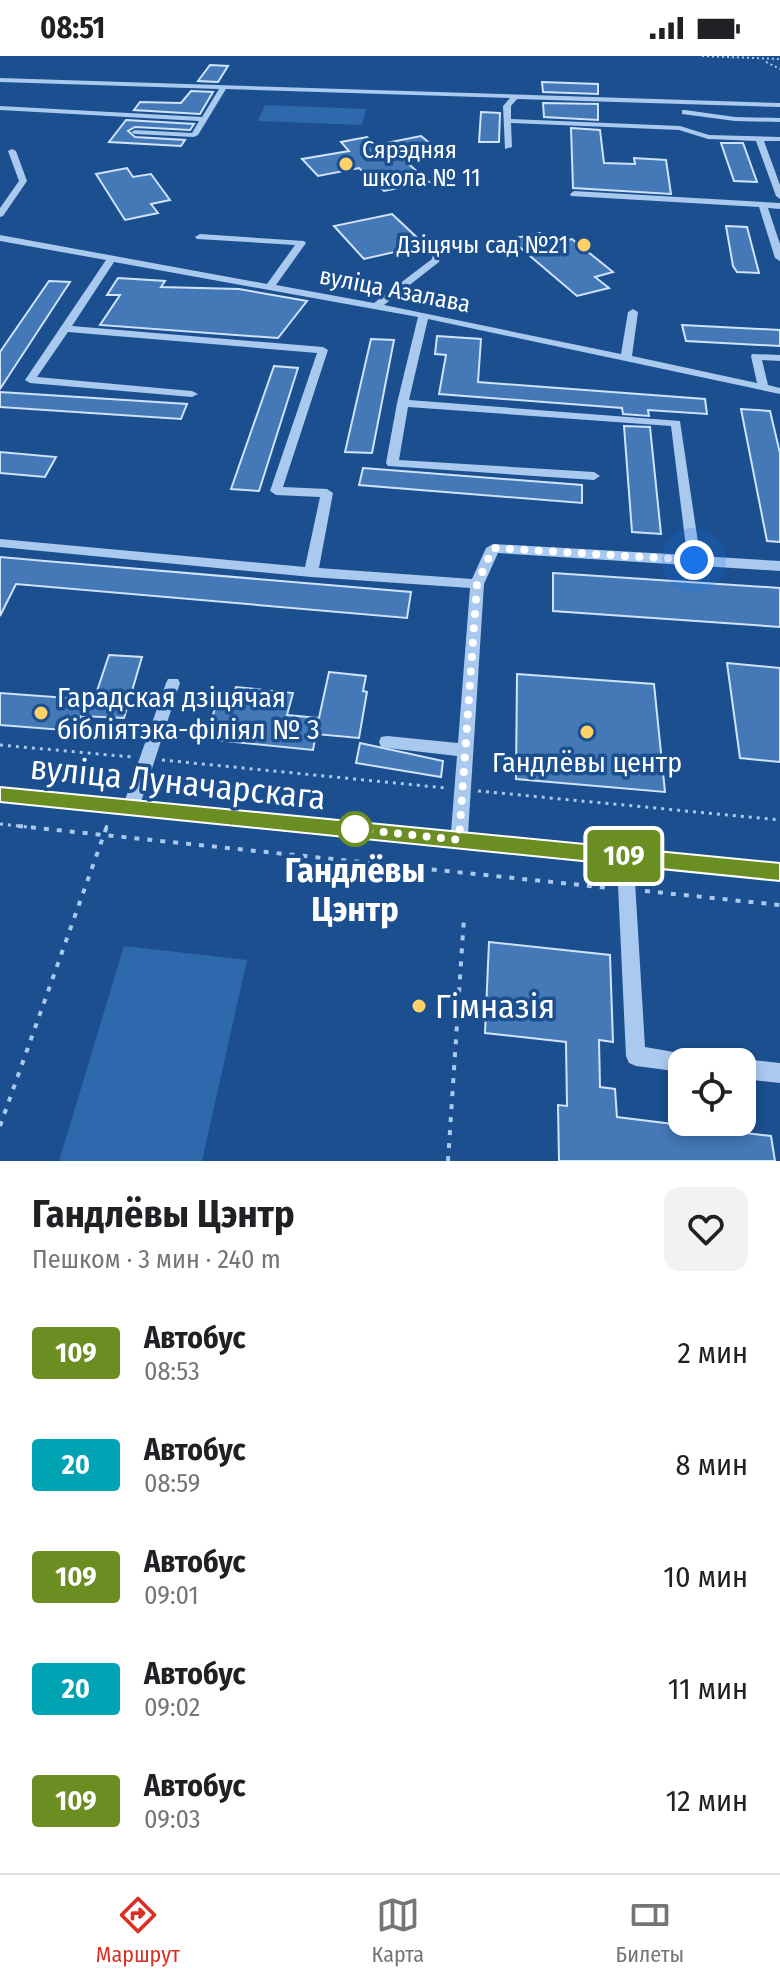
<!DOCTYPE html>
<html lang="ru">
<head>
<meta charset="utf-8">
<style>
	:root { --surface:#fff; --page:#f2f2f2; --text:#202124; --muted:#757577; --line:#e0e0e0; --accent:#d93025 }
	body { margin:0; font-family:"Fira Sans Condensed",sans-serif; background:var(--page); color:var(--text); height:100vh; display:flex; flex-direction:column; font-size:30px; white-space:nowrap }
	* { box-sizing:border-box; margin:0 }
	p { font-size:26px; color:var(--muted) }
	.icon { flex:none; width:44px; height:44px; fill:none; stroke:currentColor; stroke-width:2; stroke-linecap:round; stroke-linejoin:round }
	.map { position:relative; height:1105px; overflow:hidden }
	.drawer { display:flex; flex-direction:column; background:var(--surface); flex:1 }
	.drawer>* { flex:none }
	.badge { padding:0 16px; border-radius:6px; font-size:28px; line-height:52px }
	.controls { position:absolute; left:668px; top:992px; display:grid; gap:16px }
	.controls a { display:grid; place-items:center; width:88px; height:88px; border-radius:16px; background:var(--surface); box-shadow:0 4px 12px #0003; font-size:40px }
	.you { position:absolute; width:40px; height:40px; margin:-20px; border:6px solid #fff; border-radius:50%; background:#1a73e8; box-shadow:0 0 0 12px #1a73e833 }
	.map>.badge { position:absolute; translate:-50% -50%; box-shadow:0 0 0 4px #fff }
	.round { display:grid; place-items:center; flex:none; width:84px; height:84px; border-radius:16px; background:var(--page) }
	.overview { display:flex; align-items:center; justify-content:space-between; height:136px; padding:0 32px }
	h1 { font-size:38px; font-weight:700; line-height:60px }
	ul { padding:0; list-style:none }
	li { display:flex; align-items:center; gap:24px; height:112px; padding:0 32px }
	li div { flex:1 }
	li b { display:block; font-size:30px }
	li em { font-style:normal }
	li .badge { min-width:88px; font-weight:700; text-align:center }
	.status { display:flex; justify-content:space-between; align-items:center; height:56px; padding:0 40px; background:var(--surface); direction:ltr }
	.status svg { height:22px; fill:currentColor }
	.tabs { display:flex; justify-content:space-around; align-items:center; height:112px; border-top:2px solid var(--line); background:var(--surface); font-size:22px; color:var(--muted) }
	.tabs a { display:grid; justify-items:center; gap:4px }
	.tabs .current { color:var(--accent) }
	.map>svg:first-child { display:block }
	.green { fill:#2e69ad }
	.building { fill:#4478b7; stroke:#cfe3fa; stroke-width:2 }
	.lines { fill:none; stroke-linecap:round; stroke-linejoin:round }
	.path-far2 { stroke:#a9c9ee; stroke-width:2; stroke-dasharray:2 3; stroke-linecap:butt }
	.path-far1 { stroke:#a9c9ee; stroke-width:3; stroke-dasharray:3 5; stroke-linecap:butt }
	.path { stroke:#a9c9ee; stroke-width:4; stroke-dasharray:5 8; stroke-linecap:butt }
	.minor { fill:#a9c9ee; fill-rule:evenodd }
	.line { fill:#6b8e23; stroke:#fff; stroke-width:2 }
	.walk { stroke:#fff; stroke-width:8; stroke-dasharray:0 14.4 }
	.poi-dot { fill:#ffd166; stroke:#1b4f8f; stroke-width:3 }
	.stop-dot { fill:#fff; stroke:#6b8e23; stroke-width:4 }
	.labels { text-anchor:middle; stroke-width:7; stroke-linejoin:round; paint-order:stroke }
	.far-poi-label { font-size:24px; fill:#fff; stroke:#1b4f8f; text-anchor:start }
	.far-street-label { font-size:24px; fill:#fff; stroke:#1b4f8f }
	.poi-label { font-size:28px; fill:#fff; stroke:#1b4f8f; text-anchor:start }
	.near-street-label { font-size:34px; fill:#fff; stroke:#1b4f8f }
	.near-stop-label { font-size:34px; font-weight:bold; fill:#fff; stroke:#1b4f8f }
	.near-poi-label { font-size:34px; fill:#fff; stroke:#1b4f8f; text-anchor:start }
</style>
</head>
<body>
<div class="status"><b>08:51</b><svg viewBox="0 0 49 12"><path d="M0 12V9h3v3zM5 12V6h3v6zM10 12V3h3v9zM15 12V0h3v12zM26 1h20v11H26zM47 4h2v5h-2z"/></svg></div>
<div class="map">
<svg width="780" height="1105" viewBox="0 0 780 1105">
	<rect width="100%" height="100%" fill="#1b4f8f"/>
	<g class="green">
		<polygon points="265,49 366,53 362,69 258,65"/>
		<polygon points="124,890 247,904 202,1105 59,1105"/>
	</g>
	<g class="building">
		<polygon points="210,9 228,10 218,26 198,25"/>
		<polygon points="542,26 598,28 598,38 543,36"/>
		<polygon points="191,35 213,36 200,58 134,54 140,46 181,47"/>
		<polygon points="543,47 598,48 598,64 544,61"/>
		<polygon points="481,56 500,57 499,86 479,86"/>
		<polygon points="126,64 194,68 190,74 135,71 128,75 135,81 185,84 181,90 109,86"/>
		<polygon points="571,72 600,74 604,107 635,108 634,102 666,104 671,138 573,132"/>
		<polygon points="421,80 442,97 404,104 429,126 384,135 359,112 318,120 302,103 349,95 341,86 367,81 376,89"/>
		<polygon points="721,87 743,87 757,126 734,125"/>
		<polygon points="127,112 133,121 151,118 170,144 151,148 158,157 125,164 96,118"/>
		<polygon points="392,158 425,189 364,203 334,170"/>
		<polygon points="726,170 747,171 759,217 737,216 733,210"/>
		<polygon points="540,177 553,188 572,183 613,216 595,221 609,232 577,240 510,183"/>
		<polygon points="118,222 165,225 161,231 239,233 307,245 278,282 100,269 120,239 107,239"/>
		<polygon points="49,225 70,226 0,333 0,296"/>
		<polygon points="682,269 780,274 780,290 686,285"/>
		<polygon points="437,280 481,283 478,326 705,343 707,358 648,354 649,360 623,358 622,352 439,338 446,299 435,298"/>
		<polygon points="371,283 394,284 372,397 345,396"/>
		<polygon points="274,310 298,312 259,435 231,433"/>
		<polygon points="0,336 187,348 181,363 0,351"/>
		<polygon points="741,353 770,355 780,397 780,486 767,485"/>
		<polygon points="624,370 650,371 661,478 632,476"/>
		<polygon points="0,396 56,401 45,421 0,417"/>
		<polygon points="363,412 582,429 582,447 359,429"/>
		<polygon points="0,501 45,505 411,536 407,562 16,528 0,560"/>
		<polygon points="553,517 780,532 780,571 553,555"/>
		<polygon points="109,599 142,601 124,662 81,660 76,675 0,669 0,637 94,644"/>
		<polygon points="727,607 780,612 780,706 740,702"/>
		<polygon points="329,616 366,620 363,635 367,636 359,682 316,678 313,694 206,683 215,652 228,653 236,631 293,637 287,659 319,662"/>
		<polygon points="517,618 654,628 665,736 516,723"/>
		<polygon points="360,687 443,705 441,721 356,707"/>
		<polygon points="489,886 610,899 613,986 599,984 600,1031 615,1033 617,1061 771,1080 775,1105 559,1105 558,1049 567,1050 566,986 485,977"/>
	</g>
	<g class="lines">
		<g class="path-far2">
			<polyline points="702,0 780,3"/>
			<polyline points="766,6 780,13"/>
		</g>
		<g class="path-far1">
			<polyline points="0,689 132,701"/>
			<polyline points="162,704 446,732"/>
			<polyline points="478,735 780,764"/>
			<polyline points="0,768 37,772"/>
			<polyline points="106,772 108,766"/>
		</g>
		<g class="path">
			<polyline points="18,770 609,832"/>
			<polyline points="645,835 780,849"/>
			<polyline points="0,1070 107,770"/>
			<polyline points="448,1105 464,861"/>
		</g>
		<g class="minor">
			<polygon points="0,22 780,47 780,51 517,43 511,50 511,63 680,70 709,79 780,81 780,85 764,85 780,129 780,143 776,140 756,85 708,83 679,74 511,67 512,91 505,93 503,50 510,42 226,33 198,79 194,81 135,78 131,76 135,74 192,77 199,65 0,54 0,50 202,61 219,33 0,26"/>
			<polygon points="685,54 735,61 780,62 780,66 735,65 682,58 682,54"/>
			<polygon points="12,93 16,95 27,125 3,160 0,161 0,152 19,125 8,95"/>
			<polygon points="574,135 780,147 780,153 768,152 780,188 780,205 775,202 759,151 571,140 570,138"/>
			<path d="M200,178L304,185L306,187L276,229L374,247L432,203L433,195L438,192L443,195L439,206L384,249L621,298L628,256L633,253L638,256L632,300L757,327L751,300L752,298L780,299V305L762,304L768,329L780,332V338L428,263L409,344L680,365L700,500L780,505V515L498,497L484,528L468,778L780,808V824L634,809L645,991L691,999L694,1006H682V1016L636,1010L629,1007L626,1000L617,808L0,746V732L125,744L166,627L168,623H178L180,627L141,746L451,776L457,700L387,692L381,691L379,686L381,681L387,680L458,687L470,532L311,521L0,491V483L305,511L320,441L276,439L270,435L317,297L68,276L37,321L192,335L198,338L192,341L30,327L25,324L106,204L0,185V179L267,228L295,189L197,183L195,181ZM114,206L418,261L397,347L386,407L388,410L594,424L600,420L594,416L399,404L408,351L671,370L687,499L493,488L486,492L472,523L319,512L333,437L327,433L283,431L328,294L323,291L72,270Z"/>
			<polygon points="742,1003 780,1007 780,1027 742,1023 742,1006 735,1006"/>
		</g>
	</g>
	<polygon class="line" points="0,731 780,807 780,825 0,746"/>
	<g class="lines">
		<polyline class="walk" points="355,773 459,784 477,528 493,492 694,504"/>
	</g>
	<g class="poi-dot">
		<circle cx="346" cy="108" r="8"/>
		<circle cx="584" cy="189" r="8"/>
		<circle cx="41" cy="657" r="8"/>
		<circle cx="587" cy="676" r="8"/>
		<circle cx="419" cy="950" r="8"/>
	</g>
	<circle class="stop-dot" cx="355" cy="773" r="16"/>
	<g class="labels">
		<g class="far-poi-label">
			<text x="362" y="102">Сярэдняя<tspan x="362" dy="28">школа № 11</tspan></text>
			<text x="568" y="197" text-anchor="end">Дзіцячы сад №21</text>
		</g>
		<g class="far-street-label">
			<text transform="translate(395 234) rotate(11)" y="8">вуліца Азалава</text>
		</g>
		<g class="poi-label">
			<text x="57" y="651">Гарадская дзіцячая<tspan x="57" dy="32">бібліятэка-філіял № 3</tspan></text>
			<text x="587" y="716" text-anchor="middle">Гандлёвы центр</text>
		</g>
		<g class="near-street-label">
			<text transform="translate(178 726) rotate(6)" y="12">вуліца Луначарскага</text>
		</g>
		<g class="near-stop-label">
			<text x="355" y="826">Гандлёвы<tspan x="355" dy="39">Цэнтр</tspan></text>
		</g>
		<g class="near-poi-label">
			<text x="435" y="962">Гімназія</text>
		</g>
	</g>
</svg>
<div class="controls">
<a><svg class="icon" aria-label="locate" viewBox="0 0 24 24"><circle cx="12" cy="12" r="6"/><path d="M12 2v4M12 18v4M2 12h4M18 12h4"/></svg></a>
</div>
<div class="you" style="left:694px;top:504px"></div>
<b class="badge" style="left:624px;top:800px;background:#6b8e23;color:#fff">109</b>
</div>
<section class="drawer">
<div class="overview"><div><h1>Гандлёвы Цэнтр</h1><p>Пешком · 3 мин · 240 m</p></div><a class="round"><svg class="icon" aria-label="heart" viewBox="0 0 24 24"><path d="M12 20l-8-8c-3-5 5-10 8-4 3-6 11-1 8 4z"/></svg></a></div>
<ul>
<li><span class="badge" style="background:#6b8e23;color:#fff">109</span><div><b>Автобус</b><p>08:53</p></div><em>2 мин</em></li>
<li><span class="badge" style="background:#00a3b4;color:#fff">20</span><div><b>Автобус</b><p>08:59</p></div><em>8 мин</em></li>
<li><span class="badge" style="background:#6b8e23;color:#fff">109</span><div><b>Автобус</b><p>09:01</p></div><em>10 мин</em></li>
<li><span class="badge" style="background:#00a3b4;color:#fff">20</span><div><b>Автобус</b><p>09:02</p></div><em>11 мин</em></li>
<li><span class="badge" style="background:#6b8e23;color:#fff">109</span><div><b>Автобус</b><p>09:03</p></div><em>12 мин</em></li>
</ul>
</section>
<nav class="tabs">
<a class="current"><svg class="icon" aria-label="directions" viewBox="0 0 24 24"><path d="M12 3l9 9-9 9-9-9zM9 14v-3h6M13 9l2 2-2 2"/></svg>Маршрут</a>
<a><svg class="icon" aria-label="map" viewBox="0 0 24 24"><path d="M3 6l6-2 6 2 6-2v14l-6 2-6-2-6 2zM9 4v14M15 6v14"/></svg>Карта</a>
<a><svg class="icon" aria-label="tickets" viewBox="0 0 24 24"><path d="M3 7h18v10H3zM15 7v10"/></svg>Билеты</a>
</nav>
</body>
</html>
